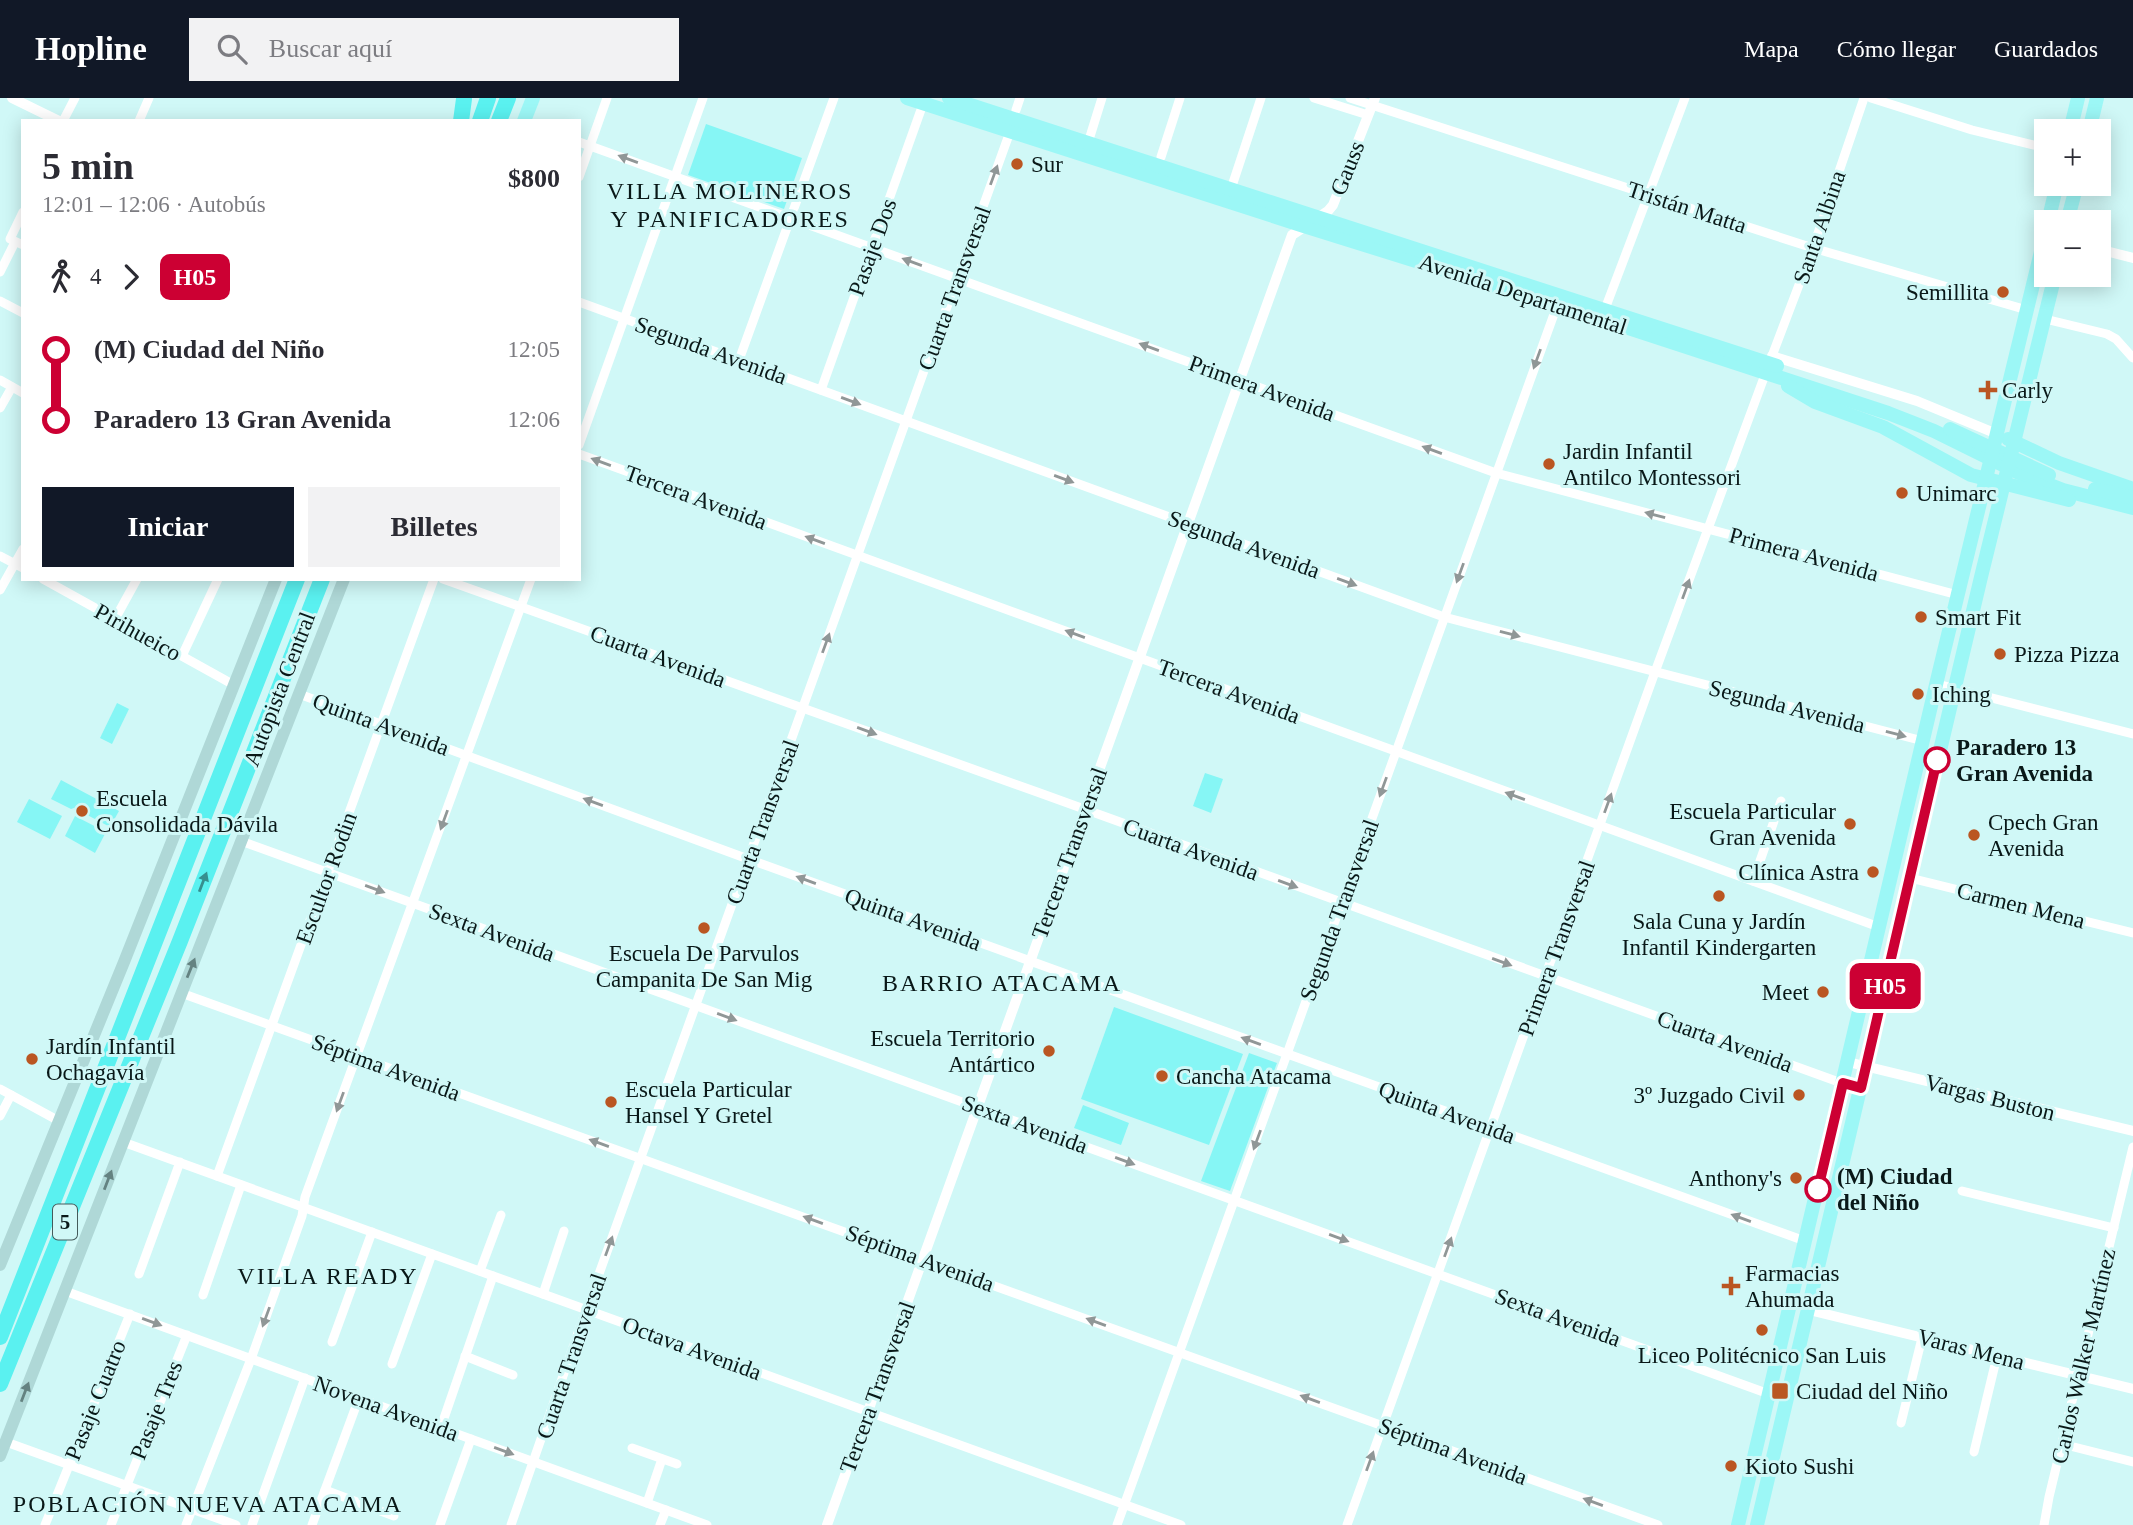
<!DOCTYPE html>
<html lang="es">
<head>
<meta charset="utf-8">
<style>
	:root { --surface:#fff; --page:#f2f2f3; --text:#2b2b33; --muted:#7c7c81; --accent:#111827 }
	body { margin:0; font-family:"Times New Roman",serif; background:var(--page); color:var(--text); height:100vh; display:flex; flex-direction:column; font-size:26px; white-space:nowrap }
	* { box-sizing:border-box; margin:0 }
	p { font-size:23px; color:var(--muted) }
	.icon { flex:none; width:38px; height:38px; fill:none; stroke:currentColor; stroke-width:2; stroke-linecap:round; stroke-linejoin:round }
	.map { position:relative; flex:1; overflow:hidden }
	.panel { position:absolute; left:21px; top:21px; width:560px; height:462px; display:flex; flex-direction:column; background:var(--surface); border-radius:0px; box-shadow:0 4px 18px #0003 }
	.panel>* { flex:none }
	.badge { padding:0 14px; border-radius:10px; font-size:24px; line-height:46px }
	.buttons { position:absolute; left:2034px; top:21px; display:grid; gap:14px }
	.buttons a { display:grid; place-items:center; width:77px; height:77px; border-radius:0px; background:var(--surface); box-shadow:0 4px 18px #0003; font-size:35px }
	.map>.badge { position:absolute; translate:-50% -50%; box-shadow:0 0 0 4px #fff }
	.legs { display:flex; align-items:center; gap:10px; height:77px; padding:0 21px; font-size:23px }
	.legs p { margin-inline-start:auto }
	.head { display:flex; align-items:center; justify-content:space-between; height:119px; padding:0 21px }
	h1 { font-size:38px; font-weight:700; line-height:52px }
	.cta { display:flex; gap:14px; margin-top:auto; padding:14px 21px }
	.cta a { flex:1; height:80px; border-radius:0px; background:var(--accent); color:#fff; font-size:28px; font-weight:700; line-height:80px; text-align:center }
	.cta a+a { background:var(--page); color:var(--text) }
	ul { padding:0 21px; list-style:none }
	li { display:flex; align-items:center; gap:24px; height:70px; font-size:26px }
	li i { display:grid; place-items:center; width:10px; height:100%; margin:0 9px; background:currentColor }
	li i::after { content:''; width:18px; height:18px; margin:-9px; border:5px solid; border-radius:50%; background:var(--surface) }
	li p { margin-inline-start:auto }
	li:first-child i { background:linear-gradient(#0000 50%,currentColor 0) }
	li:last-child i { background:linear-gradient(currentColor 50%,#0000 0) }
	header { display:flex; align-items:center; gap:42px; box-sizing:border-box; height:98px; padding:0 35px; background:var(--accent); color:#fff }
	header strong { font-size:33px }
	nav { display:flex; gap:38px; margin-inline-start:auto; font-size:24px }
	.search { width:490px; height:63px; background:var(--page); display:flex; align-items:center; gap:18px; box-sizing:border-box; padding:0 24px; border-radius:0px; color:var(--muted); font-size:26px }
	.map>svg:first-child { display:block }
	.park { fill:#86f6f5 }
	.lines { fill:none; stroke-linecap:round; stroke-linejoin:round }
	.minor { stroke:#fff; stroke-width:9 }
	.tertiary { stroke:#fff; stroke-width:10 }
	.secondary { stroke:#afd8d7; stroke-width:12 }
	.primary { stroke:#9cf7f6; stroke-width:14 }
	.motorway { stroke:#5af1f0; stroke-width:16 }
	.oneway { fill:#909797 }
	.oneway2 { fill:#368f8f }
	.oneway3 { fill:#648281 }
	.line-1-casing { stroke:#fff; stroke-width:16 }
	.line-1 { stroke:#c03; stroke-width:10 }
	.poi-dot { fill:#ba5622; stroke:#d0f8f7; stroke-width:2.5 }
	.stop-1-dot { fill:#fff; stroke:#c03; stroke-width:3.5 }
	.labels { text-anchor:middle; stroke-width:6; stroke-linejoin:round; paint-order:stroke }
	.shield { fill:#d0f8f7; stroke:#455b5b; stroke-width:2 }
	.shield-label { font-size:21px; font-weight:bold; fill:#091818 }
	.poi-label { font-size:23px; fill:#091818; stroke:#d0f8f7; text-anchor:start }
	.street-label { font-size:23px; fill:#091818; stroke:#d0f8f7 }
	.stop-label { font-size:23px; font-weight:bold; fill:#091818; stroke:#d0f8f7; text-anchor:start }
	.neighbourhood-label { font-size:24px; letter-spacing:2px; fill:#091818; stroke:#d0f8f7 }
</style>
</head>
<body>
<header>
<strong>Hopline</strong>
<div class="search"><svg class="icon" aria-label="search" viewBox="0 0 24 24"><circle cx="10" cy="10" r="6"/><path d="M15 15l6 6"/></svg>Buscar aquí</div>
<nav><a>Mapa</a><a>Cómo llegar</a><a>Guardados</a></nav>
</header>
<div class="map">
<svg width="2133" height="1427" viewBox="0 0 2133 1427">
	<rect width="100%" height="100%" fill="#d0f8f7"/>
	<g class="park">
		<polygon points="706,26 802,60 784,111 688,77"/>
		<polygon points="117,605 129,611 112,646 100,640"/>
		<polygon points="1205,675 1223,681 1211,715 1193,708"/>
		<polygon points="61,682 119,713 110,729 74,710 71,711 51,701"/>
		<polygon points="29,701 62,718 50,741 17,724"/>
		<polygon points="75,718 106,734 95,755 65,738"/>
		<polygon points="1114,909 1243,956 1209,1047 1081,1001"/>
		<polygon points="1249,955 1277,965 1230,1093 1201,1083"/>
		<polygon points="1083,1007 1129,1025 1121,1047 1074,1030"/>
	</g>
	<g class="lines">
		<g class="minor">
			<polyline points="1314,0 1368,17"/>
			<polyline points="1350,0 1813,150 2027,212"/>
			<polyline points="1871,0 1972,32 2046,50"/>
			<polyline points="1016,12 1020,0"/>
			<polyline points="63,23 75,0"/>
			<polyline points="139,23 149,0"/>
			<polyline points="579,44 1496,375 1958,497"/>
			<polyline points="1088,45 1102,0"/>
			<polyline points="1161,59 1180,0"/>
			<polyline points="579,79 607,0"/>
			<polyline points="1231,91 1261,0"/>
			<polyline points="23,114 10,141 23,147"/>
			<polyline points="0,174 15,144"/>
			<polyline points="0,203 23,215"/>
			<polyline points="579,204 1444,519 1923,643"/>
			<polyline points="1605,211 1685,0"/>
			<polyline points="2045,221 2107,236 2116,241 2133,260"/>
			<polyline points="1772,258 1813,150 1864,0"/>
			<polyline points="739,262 834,0"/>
			<polyline points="0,282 23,295"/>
			<polyline points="821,292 923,6"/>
			<polyline points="0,310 12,289"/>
			<polyline points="579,347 703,0"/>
			<polyline points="579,356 1879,829"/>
			<polyline points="0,458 23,470"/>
			<polyline points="43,481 234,587"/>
			<path d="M443,481C908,646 1372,816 1836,983L1861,990"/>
			<polyline points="0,492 23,451"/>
			<polyline points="115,521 137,481"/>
			<polyline points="182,558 218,481"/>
			<polyline points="1937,586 2133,636"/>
			<polyline points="299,596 748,761 1805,1143"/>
			<polyline points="241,743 1769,1296"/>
			<polyline points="1910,780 2133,835"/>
			<polyline points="1753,783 1781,703"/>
			<polyline points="181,895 1658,1427"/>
			<polyline points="0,991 59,1023"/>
			<polyline points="0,1018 11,997"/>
			<polyline points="123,1044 1181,1427"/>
			<polyline points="217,1078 434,481"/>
			<polyline points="1962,1093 2114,1130"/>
			<polyline points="480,1173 501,1117"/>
			<polyline points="139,1176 180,1064"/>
			<polyline points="65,1193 707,1427"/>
			<polyline points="543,1196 564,1133"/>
			<polyline points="203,1197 241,1087"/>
			<polyline points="332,1244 372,1134"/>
			<polyline points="465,1258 513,1277"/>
			<polyline points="392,1266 432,1156"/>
			<polyline points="1901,1325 1922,1240"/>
			<polyline points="441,1329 493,1178"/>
			<polyline points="6,1344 236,1427"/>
			<polyline points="2062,1346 2133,1364"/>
			<polyline points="632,1350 677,1366"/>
			<polyline points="1974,1354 1997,1258"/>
			<polyline points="325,1392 394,1418"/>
			<polyline points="647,1405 662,1361"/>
			<polyline points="45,1427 130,1216"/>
			<polyline points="111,1427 187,1237"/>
			<polyline points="186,1427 251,1261 302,1118 305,1099 531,481"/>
			<polyline points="252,1427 305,1280"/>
			<polyline points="312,1427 359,1300"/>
			<polyline points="440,1427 471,1341"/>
			<polyline points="511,1427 586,1212 1011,31"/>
			<polyline points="660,1427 666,1412"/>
			<polyline points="1117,1427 1558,205"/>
			<polyline points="1347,1427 1655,574 1766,274"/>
			<polyline points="2044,1427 2049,1399 2133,1049"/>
		</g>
		<g class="tertiary">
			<polyline points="12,0 59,23"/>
			<polyline points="2098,151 2133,160"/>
			<polyline points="1772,258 1917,303 1997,336"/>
			<polyline points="1848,964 2133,1033"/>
			<polyline points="1809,1212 2133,1291"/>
			<polyline points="827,1427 1292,137 1328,113 1333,107 1375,0"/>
		</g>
		<g class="secondary">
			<polyline points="0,1167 124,864 276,481"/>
			<polyline points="0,1358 344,481"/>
		</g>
		<g class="primary">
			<polyline points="907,0 1304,128 1601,221 1888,315 1934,333 2019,375 2063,392 2133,410"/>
			<polyline points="949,0 1777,268"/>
			<polyline points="524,23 533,0"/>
			<polyline points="2070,33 2078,0"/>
			<polyline points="2089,33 2097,0"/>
			<polyline points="2048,124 2057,86"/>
			<polyline points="2067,124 2077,86"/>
			<polyline points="1788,288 1815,304 1883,329 1971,377 2069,402"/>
			<polyline points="1950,331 2049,377"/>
			<polyline points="2008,341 2059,365 2133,391"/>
			<polyline points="2095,391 2133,400"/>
			<polyline points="1738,1427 1939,574 2046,133"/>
			<polyline points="1757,1427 1981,479 2055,177"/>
		</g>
		<g class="motorway">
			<polyline points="461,23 464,1"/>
			<polyline points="480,23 488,0"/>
			<polyline points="499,23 508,0"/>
			<polyline points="0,1239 297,481"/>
			<polyline points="0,1286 180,843 322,481"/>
		</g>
	</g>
	<defs><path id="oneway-solid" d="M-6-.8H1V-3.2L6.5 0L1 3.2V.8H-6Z" transform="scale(1.75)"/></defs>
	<g class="oneway">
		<use href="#oneway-solid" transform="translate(628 61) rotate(-160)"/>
		<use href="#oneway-solid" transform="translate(994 77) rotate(-70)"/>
		<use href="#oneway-solid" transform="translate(912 164) rotate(-160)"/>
		<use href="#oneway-solid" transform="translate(1149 249) rotate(-160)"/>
		<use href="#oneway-solid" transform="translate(1537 261) rotate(110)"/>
		<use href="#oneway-solid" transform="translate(851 303) rotate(20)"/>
		<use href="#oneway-solid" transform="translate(1432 352) rotate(-160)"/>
		<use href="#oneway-solid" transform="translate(601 364) rotate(-160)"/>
		<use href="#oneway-solid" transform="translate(1064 381) rotate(20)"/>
		<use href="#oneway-solid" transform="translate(1655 417) rotate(-165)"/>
		<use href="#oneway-solid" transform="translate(815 442) rotate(-160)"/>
		<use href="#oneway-solid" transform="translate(1460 475) rotate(110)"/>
		<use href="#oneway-solid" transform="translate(1347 484) rotate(20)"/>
		<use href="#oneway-solid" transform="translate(1686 491) rotate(-70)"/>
		<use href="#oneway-solid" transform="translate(1075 536) rotate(-160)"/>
		<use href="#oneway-solid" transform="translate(1510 536) rotate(15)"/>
		<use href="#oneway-solid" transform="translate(826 545) rotate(-70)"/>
		<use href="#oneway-solid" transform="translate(867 633) rotate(20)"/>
		<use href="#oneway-solid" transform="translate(1896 636) rotate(15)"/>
		<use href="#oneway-solid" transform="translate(1383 689) rotate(110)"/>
		<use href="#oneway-solid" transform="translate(1515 698) rotate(-160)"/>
		<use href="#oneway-solid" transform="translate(593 704) rotate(-160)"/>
		<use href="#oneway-solid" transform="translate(1608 705) rotate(-70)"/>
		<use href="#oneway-solid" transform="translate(444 722) rotate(110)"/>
		<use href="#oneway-solid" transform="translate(806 782) rotate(-160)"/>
		<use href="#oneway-solid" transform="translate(1288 786) rotate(20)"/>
		<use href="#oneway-solid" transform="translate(375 791) rotate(20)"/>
		<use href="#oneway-solid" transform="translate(1502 864) rotate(20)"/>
		<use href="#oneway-solid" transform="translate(727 919) rotate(20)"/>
		<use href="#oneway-solid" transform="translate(1251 943) rotate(-160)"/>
		<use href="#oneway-solid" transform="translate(340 1004) rotate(110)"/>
		<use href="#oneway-solid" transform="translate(1257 1042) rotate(110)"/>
		<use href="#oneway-solid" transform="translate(599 1045) rotate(-160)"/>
		<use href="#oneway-solid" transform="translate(1125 1063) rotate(20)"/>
		<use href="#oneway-solid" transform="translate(1741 1120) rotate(-160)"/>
		<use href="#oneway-solid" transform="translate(813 1122) rotate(-160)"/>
		<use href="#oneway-solid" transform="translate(1339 1140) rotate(20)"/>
		<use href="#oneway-solid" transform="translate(609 1148) rotate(-70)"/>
		<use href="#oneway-solid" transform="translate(1448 1149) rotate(-70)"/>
		<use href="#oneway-solid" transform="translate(266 1219) rotate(110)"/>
		<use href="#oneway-solid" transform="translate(152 1224) rotate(20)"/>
		<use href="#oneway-solid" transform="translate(1096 1224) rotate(-160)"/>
		<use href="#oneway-solid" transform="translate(1310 1301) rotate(-160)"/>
		<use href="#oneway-solid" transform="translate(504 1353) rotate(20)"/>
		<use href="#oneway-solid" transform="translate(1370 1363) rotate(-70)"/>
		<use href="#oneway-solid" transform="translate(1593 1404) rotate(-160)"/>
	</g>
	<use class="oneway2" href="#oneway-solid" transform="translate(203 784) rotate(-69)"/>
	<g class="oneway3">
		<use href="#oneway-solid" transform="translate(191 870) rotate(-68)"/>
		<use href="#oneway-solid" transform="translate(108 1082) rotate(-69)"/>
		<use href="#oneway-solid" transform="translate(25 1294) rotate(-69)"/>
	</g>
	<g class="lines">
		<defs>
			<polyline id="line-1" points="1818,1091 1843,985 1861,990 1937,662"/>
		</defs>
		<use href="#line-1" class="line-1-casing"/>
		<use href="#line-1" class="line-1"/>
	</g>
	<g class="poi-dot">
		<circle cx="1017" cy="66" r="7"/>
		<circle cx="2003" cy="194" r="7"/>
		<path d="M1984.5 281.5h7v7h7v7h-7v7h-7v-7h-7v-7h7z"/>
		<circle cx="1549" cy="366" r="7"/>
		<circle cx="1902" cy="395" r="7"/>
		<circle cx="1921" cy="519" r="7"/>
		<circle cx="2000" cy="556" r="7"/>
		<circle cx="1918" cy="596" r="7"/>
		<circle cx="82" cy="713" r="7"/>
		<circle cx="1850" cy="726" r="7"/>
		<circle cx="1974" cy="737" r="7"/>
		<circle cx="1873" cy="774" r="7"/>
		<circle cx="1719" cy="798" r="7"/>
		<circle cx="704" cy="830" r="7"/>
		<circle cx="1823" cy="894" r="7"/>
		<circle cx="1049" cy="953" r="7"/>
		<circle cx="32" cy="961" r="7"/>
		<circle cx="1162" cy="978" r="7"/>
		<circle cx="1799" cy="997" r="7"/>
		<circle cx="611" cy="1004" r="7"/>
		<circle cx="1796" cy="1080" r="7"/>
		<path d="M1727.5 1177.5h7v7h7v7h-7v7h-7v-7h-7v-7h7z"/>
		<circle cx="1762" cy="1232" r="7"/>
		<rect x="1771" y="1284" width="18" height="18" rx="3.5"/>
		<circle cx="1731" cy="1368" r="7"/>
	</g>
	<g class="stop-1-dot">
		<circle cx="1937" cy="662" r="12"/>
		<circle cx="1818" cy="1091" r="12"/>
	</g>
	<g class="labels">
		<rect class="shield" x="53" y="1106.5" width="24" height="35" rx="5"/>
		<g class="shield-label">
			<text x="65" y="1131">5</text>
		</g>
		<g class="poi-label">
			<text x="1031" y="74">Sur</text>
			<text x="1989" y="202" text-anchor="end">Semillita</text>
			<text x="2002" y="300">Carly</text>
			<text x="1563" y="361">Jardin Infantil<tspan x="1563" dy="26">Antilco Montessori</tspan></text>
			<text x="1916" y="403">Unimarc</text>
			<text x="1935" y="527">Smart Fit</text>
			<text x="2014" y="564">Pizza Pizza</text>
			<text x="1932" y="604">Iching</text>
			<text x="96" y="708">Escuela<tspan x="96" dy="26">Consolidada Dávila</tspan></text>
			<text x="1836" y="721" text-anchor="end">Escuela Particular<tspan x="1836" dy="26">Gran Avenida</tspan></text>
			<text x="1988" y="732">Cpech Gran<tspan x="1988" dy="26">Avenida</tspan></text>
			<text x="1859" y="782" text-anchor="end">Clínica Astra</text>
			<text x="1719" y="831" text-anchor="middle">Sala Cuna y Jardín<tspan x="1719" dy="26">Infantil Kindergarten</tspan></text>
			<text x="704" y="863" text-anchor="middle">Escuela De Parvulos<tspan x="704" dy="26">Campanita De San Mig</tspan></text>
			<text x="1809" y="902" text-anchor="end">Meet</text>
			<text x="1035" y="948" text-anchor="end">Escuela Territorio<tspan x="1035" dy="26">Antártico</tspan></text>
			<text x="46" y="956">Jardín Infantil<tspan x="46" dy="26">Ochagavía</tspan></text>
			<text x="1176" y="986">Cancha Atacama</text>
			<text x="625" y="999">Escuela Particular<tspan x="625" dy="26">Hansel Y Gretel</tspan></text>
			<text x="1785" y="1005" text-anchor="end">3º Juzgado Civil</text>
			<text x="1782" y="1088" text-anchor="end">Anthony's</text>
			<text x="1745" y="1183">Farmacias<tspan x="1745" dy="26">Ahumada</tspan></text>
			<text x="1762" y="1265" text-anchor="middle">Liceo Politécnico San Luis</text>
			<text x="1796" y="1301">Ciudad del Niño</text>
			<text x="1745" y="1376">Kioto Sushi</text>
		</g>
		<g class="street-label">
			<text transform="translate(1347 70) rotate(-68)" y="8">Gauss</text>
			<text transform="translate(1687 109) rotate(18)" y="8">Tristán Matta</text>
			<text transform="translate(1819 129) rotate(-71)" y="8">Santa Albina</text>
			<text transform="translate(872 149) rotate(-70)" y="8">Pasaje Dos</text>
			<text transform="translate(954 190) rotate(-70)" y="8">Cuarta Transversal</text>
			<text transform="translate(1523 196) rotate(18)" y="8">Avenida Departamental</text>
			<text transform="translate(711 252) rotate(20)" y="8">Segunda Avenida</text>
			<text transform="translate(1262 290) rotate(20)" y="8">Primera Avenida</text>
			<text transform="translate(696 399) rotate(20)" y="8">Tercera Avenida</text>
			<text transform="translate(1244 446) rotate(20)" y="8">Segunda Avenida</text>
			<text transform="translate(1804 456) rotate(15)" y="8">Primera Avenida</text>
			<text transform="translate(138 534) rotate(29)" y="8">Pirihueico</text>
			<text transform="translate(658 558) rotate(20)" y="8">Cuarta Avenida</text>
			<text transform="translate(279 591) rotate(-69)" y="8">Autopista Central</text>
			<text transform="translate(1229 593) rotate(20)" y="8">Tercera Avenida</text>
			<text transform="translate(1787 608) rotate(14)" y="8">Segunda Avenida</text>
			<text transform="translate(381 626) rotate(20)" y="8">Quinta Avenida</text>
			<text transform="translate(762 724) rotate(-70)" y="8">Cuarta Transversal</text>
			<text transform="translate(1191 751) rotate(20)" y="8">Cuarta Avenida</text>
			<text transform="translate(1069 755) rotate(-70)" y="8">Tercera Transversal</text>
			<text transform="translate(326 780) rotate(-70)" y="8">Escultor Rodin</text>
			<text transform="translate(2021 807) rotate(14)" y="8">Carmen Mena</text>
			<text transform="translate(1339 812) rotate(-70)" y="8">Segunda Transversal</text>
			<text transform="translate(913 821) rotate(20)" y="8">Quinta Avenida</text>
			<text transform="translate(492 834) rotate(20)" y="8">Sexta Avenida</text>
			<text transform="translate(1556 850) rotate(-70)" y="8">Primera Transversal</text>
			<text transform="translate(1725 943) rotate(20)" y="8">Cuarta Avenida</text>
			<text transform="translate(386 969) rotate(20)" y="8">Séptima Avenida</text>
			<text transform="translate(1990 999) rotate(14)" y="8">Vargas Buston</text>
			<text transform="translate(1447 1014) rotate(20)" y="8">Quinta Avenida</text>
			<text transform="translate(1025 1026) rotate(20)" y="8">Sexta Avenida</text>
			<text transform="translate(920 1160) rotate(20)" y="8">Séptima Avenida</text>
			<text transform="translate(1558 1219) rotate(20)" y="8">Sexta Avenida</text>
			<text transform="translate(692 1250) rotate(20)" y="8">Octava Avenida</text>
			<text transform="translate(1971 1251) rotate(14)" y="8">Varas Mena</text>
			<text transform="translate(571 1258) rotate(-71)" y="8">Cuarta Transversal</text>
			<text transform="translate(2083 1258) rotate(-77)" y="8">Carlos Walker Martínez</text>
			<text transform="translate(877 1289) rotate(-70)" y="8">Tercera Transversal</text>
			<text transform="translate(95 1302) rotate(-68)" y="8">Pasaje Cuatro</text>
			<text transform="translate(386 1310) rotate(20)" y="8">Novena Avenida</text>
			<text transform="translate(156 1312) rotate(-68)" y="8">Pasaje Tres</text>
			<text transform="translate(1453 1353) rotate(20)" y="8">Séptima Avenida</text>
		</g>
		<g class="stop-label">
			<text x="1956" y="657">Paradero 13<tspan x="1956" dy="26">Gran Avenida</tspan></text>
			<text x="1837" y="1086">(M) Ciudad<tspan x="1837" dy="26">del Niño</tspan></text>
		</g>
		<g class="neighbourhood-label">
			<text x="730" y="101">VILLA MOLINEROS<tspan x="730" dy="28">Y PANIFICADORES</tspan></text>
			<text x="1002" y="893">BARRIO ATACAMA</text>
			<text x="328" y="1186">VILLA READY</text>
			<text x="208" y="1414">POBLACIÓN NUEVA ATACAMA</text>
		</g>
	</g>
</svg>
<div class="buttons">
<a>+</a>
<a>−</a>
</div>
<b class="badge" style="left:1885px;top:888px;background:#c03;color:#fff">H05</b>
<section class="panel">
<div class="head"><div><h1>5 min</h1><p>12:01 – 12:06 · Autobús</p></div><b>$800</b></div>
<div class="legs"><svg class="icon" aria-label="walk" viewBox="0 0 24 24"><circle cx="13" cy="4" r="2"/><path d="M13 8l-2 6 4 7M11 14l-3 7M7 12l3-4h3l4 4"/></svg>4<svg class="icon" aria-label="forward" viewBox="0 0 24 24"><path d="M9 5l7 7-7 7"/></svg><b class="badge" style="background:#c03;color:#fff">H05</b></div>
<ul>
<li><i style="color:#c03"></i><b>(M) Ciudad del Niño</b><p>12:05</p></li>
<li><i style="color:#c03"></i><b>Paradero 13 Gran Avenida</b><p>12:06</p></li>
</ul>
<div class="cta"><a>Iniciar</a><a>Billetes</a></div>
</section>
</div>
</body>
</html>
